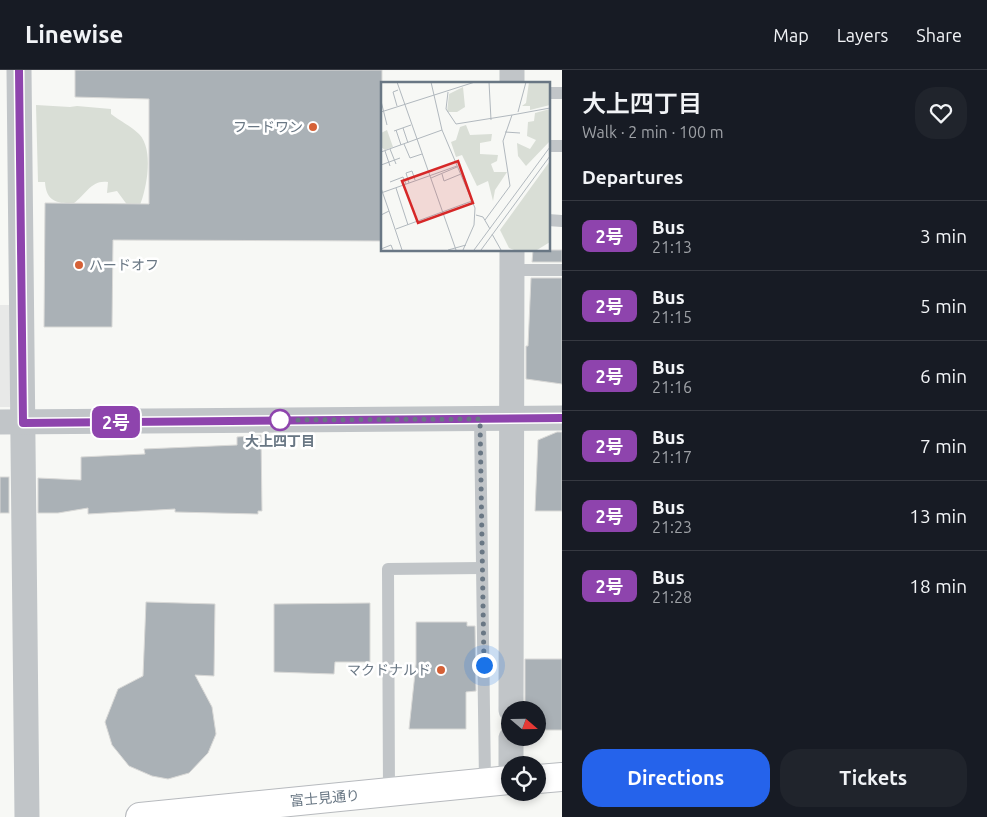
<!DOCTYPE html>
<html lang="en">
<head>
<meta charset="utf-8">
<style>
	:root { --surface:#171b24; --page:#20242c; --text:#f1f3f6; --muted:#9ea1a6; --line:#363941; --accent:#2563eb }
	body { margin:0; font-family:Ubuntu,"Noto Sans JP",sans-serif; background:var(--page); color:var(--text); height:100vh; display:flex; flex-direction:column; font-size:19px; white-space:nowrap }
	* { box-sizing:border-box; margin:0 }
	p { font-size:16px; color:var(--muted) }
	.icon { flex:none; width:28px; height:28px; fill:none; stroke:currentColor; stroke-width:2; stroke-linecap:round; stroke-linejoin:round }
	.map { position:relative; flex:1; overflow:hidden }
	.side { display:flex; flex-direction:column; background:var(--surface); width:425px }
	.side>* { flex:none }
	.badge { padding:0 10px; border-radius:8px; font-size:18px; line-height:32px }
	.needle { width:32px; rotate:110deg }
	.tools { position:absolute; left:501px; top:631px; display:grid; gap:10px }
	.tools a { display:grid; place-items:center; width:45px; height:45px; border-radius:50%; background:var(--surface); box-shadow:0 2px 8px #0003; font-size:25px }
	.you { position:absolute; width:25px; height:25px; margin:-12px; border:4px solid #fff; border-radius:50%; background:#1a73e8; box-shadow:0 0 0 8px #1a73e833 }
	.map>.badge { position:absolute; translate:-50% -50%; box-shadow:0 0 0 2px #fff }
	h2 { padding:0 20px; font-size:19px; line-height:45px }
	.round { display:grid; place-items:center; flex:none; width:52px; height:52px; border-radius:20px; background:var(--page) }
	.summary { display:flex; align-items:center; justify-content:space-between; height:85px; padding:0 20px }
	h1 { font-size:24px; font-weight:600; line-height:38px }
	.primary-button { display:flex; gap:10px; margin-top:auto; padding:10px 20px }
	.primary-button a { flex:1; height:58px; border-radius:20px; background:var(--accent); color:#fff; font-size:20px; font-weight:600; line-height:58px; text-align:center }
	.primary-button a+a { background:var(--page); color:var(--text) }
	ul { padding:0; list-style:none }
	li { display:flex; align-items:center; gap:15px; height:70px; padding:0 20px; border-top:1px solid var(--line) }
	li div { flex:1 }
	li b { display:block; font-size:19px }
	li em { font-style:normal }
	li .badge { min-width:55px; font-weight:700; text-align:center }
	header { display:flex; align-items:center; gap:30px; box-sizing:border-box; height:70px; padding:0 25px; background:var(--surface); border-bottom:1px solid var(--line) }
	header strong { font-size:24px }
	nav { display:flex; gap:28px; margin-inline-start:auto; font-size:18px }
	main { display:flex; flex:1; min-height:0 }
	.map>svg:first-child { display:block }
	.built { fill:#e8e9e8 }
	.green { fill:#d9ded6 }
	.building { fill:#aab1b6; stroke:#d9d9d7 }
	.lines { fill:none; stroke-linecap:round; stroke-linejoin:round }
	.primary-casing { stroke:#b7babe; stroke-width:30 }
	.lane { stroke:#c1c5c8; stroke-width:12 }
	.street { stroke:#c1c5c8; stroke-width:25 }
	.primary { stroke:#fff; stroke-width:28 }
	.line-casing { stroke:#fff; stroke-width:11 }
	.line { stroke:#8e44ad; stroke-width:8 }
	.walk { stroke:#697784; stroke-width:5; stroke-dasharray:0 9 }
	.poi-dot { fill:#d56137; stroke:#fff; stroke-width:2 }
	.stop-dot { fill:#fff; stroke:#8e44ad; stroke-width:2.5 }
	.labels { text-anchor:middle; stroke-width:5; stroke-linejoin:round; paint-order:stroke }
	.poi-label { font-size:14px; fill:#697784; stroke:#fff; text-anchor:end }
	.stop-label { font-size:14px; font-weight:bold; fill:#697784; stroke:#fff }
	.street-label { font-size:14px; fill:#697784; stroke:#fff }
	.inset-road { fill:none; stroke:#b1b8be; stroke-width:1 }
	.view { fill:#d62828; fill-opacity:0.15; stroke:#d62828; stroke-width:2.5 }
	.inset-edge { fill:none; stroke:#697784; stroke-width:2.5 }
</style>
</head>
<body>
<header>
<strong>Linewise</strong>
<nav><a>Map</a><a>Layers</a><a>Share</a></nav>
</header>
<main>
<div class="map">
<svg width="562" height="747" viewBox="0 0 562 747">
	<rect width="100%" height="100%" fill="#f7f8f5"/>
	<polygon class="built" points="0,235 11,235 10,337 0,337"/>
	<path class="green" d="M36,35L70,37L77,36L111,39V44C120,51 131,56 139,64C154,79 147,118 140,135L128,136L117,121L107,123L108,112C92,109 85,125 74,133C57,134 46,131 45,112H38Z"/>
	<g class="building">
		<polygon points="75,0 382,0 382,171 113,170 112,257 44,257 45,133 149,134 149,29 75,27"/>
		<polygon points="533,180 562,180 562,192 532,192"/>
		<polygon points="531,208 562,208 562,314 526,309 526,276 528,276"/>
		<polygon points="557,362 562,362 562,441 535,441 538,370"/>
		<polygon points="261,365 262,441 258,441 258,444 175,442 175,439 88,444 88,438 58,443 38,443 38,408 81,410 81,387 145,384 144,379 237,375 237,367"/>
		<rect x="0" y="407" width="9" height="36"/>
		<polygon points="146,532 215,534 214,606 195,605 212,637 216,664 208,683 189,703 168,709 152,706 129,696 112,675 105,652 118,619 143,606"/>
		<polygon points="370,533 370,592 335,592 334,604 274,602 274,534"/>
		<polygon points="416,552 467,552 467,556 475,556 476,621 466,622 466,659 409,659 416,594"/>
		<polygon points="525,589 562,589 562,660 538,660 538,640 525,640"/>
	</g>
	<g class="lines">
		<defs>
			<g id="primary">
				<polyline points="538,709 562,707"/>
				<polyline points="140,747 510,710"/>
			</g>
		</defs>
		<use href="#primary" class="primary-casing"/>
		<g class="lane">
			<polyline points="548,23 562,23"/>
			<polyline points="548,76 562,76"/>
			<polyline points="548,150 562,151"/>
			<polyline points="512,200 562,200"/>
			<polyline points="480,349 485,713"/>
			<polyline points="389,722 388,499 482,498"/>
		</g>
		<g class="street">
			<polyline points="19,0 27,747"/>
			<polyline points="512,14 512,0"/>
			<polyline points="0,352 562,348"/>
			<polyline points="511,640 512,180"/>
			<polyline points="511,695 511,668"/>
		</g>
		<use href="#primary" class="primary"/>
	</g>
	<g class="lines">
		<defs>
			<polyline id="line" points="19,0 23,353 562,348"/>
		</defs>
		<use href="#line" class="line-casing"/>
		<use href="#line" class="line"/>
		<polyline class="walk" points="280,350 480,349 484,595"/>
	</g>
	<g class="poi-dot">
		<circle cx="313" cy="57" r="5"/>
		<circle cx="79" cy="195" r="5"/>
		<circle cx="441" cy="600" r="5"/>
	</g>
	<circle class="stop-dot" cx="280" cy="350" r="10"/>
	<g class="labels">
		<g class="poi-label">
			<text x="303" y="62">フードワン</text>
			<text x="89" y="200" text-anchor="start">ハードオフ</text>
			<text x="431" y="605">マクドナルド</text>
		</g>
		<g class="stop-label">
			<text x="280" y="376">大上四丁目</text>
		</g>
		<g class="street-label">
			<text transform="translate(325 728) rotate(-5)" y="5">富士見通り</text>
		</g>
	</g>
	<g transform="translate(381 12)">
		<rect width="169" height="169" fill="#f7f8f5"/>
		<path d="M148,0H169V23L149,28V24H141L145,21ZM82,5L84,25L76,30H66L68,12ZM169,27V59L145,84L137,74L136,61L149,67L155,58L146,54L147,40L153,39L154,31ZM85,43L89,53L111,52L110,59L99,61V72L117,73L116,79L110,82L113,90H126L114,108L112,119L107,99L96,104L81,73L75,75L70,60L75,58L79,45ZM6,48L12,65L4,68L0,65V51ZM169,79V160L156,168H133L128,166L119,148Z" fill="#d9ded6"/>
		<path class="inset-road" d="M16,0L75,168M50,0L61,48L94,126L93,143L82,168M108,0L110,38M67,10L65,27L75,42L131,33M0,19L6,43M16,24L12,10L17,8M0,30L94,0M137,30L145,0M22,46L27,61M15,48L20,63M13,49L30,43M124,50L139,51M23,62L29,76L41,72M9,67L15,82M4,69L9,84M0,70L61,48M0,83L19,76M61,92L63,99L80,92M50,96L76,85M9,100L22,95L25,102M28,101L25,91L31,89L34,98M0,106L8,129L0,133M15,106L27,143M0,111L76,84M8,129L21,168M95,133L102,135L109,147M104,138L129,104L122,59L131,33L169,26M15,147L91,119M111,152L120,168M0,167L10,163L12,168M67,168L85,163M93,168L169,65M100,168L169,74"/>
		<path class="view" d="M77,79L92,121L37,141L21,99Z"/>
		<rect width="169" height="169" class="inset-edge"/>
	</g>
</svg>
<div class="tools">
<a><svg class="needle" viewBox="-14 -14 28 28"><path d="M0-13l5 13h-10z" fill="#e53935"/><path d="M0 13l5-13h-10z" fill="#9ea1a6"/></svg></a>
<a><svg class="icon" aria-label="locate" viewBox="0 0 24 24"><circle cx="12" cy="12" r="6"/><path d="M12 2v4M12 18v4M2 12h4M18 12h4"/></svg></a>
</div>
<div class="you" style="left:484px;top:595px"></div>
<b class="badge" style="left:116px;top:352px;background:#8e44ad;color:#fff">2号</b>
</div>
<section class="side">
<div class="summary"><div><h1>大上四丁目</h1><p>Walk · 2 min · 100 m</p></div><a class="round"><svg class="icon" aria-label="heart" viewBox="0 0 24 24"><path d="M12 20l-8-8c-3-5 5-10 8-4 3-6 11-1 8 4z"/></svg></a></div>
<h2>Departures</h2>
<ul>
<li><span class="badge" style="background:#8e44ad;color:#fff">2号</span><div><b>Bus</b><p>21:13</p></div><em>3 min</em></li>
<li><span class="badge" style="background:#8e44ad;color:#fff">2号</span><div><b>Bus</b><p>21:15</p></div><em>5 min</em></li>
<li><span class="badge" style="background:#8e44ad;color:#fff">2号</span><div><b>Bus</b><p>21:16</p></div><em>6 min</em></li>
<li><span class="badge" style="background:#8e44ad;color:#fff">2号</span><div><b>Bus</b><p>21:17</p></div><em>7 min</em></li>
<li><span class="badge" style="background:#8e44ad;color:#fff">2号</span><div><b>Bus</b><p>21:23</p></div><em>13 min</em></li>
<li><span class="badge" style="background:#8e44ad;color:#fff">2号</span><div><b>Bus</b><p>21:28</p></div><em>18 min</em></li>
</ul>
<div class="primary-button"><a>Directions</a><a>Tickets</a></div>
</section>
</main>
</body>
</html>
